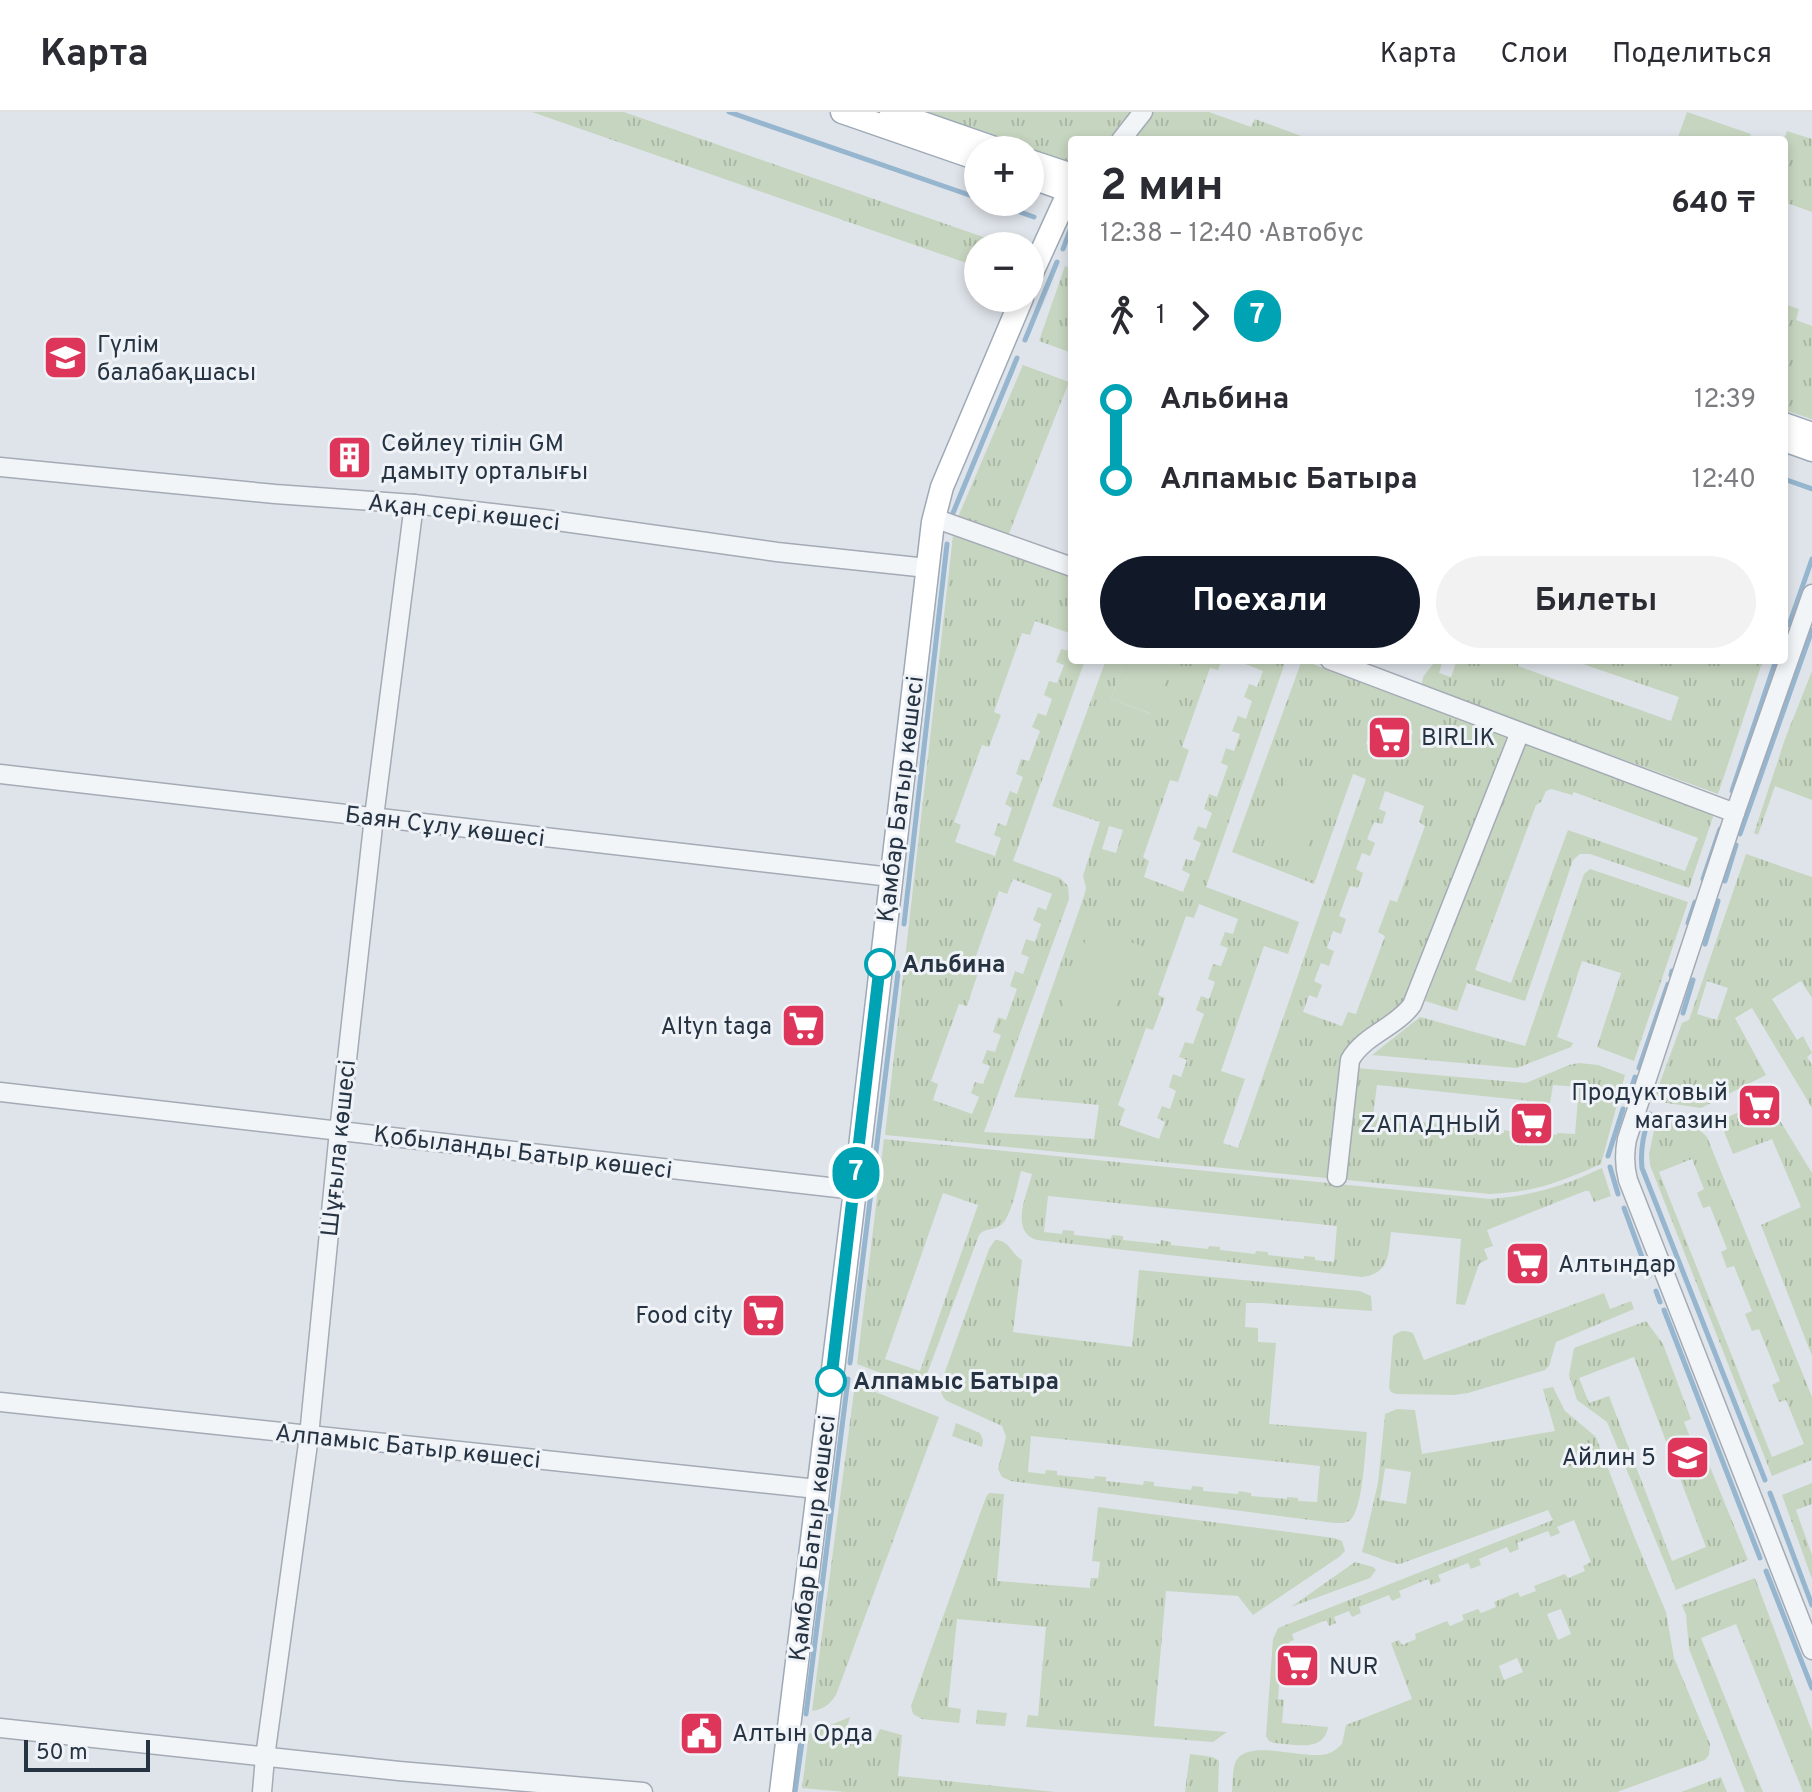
<!DOCTYPE html>
<html lang="ru">
<head>
<meta charset="utf-8">
<style>
	:root { --surface:#fff; --page:#f2f2f3; --text:#2b2b33; --muted:#7c7c81; --line:#e1e1e2; --accent:#111827 }
	body { margin:0; font-family:Overpass,sans-serif; background:var(--page); color:var(--text); height:100vh; display:flex; flex-direction:column; font-size:30px; white-space:nowrap }
	* { box-sizing:border-box; margin:0 }
	p { font-size:26px; color:var(--muted) }
	.icon { flex:none; width:44px; height:44px; fill:none; stroke:currentColor; stroke-width:2; stroke-linecap:round; stroke-linejoin:round }
	.map { position:relative; flex:1; overflow:hidden }
	.panel { position:absolute; left:1068px; top:24px; width:720px; height:528px; display:flex; flex-direction:column; background:var(--surface); border-radius:8px; box-shadow:0 4px 12px #0003 }
	.panel>* { flex:none }
	.badge { padding:0 16px; border-radius:26px; font-size:28px; line-height:52px }
	.buttons { position:absolute; left:964px; top:24px; display:grid; gap:16px }
	.buttons a { display:grid; place-items:center; width:80px; height:80px; border-radius:50%; background:var(--surface); box-shadow:0 4px 12px #0003; font-size:40px }
	.scale { position:absolute; left:24px; bottom:20px; width:126px; box-sizing:border-box; padding-left:8px; border:4px solid #263343; border-top:0; font-size:22px; line-height:28px; white-space:nowrap; color:#263343; -webkit-text-stroke:6px #eff3f7; paint-order:stroke }
	.map>.badge { position:absolute; translate:-50% -50%; box-shadow:0 0 0 4px #fff }
	.legs { display:flex; align-items:center; gap:12px; height:88px; padding:0 32px; font-size:26px }
	.legs p { margin-inline-start:auto }
	.head { display:flex; align-items:center; justify-content:space-between; height:136px; padding:0 32px }
	h1 { font-size:44px; font-weight:700; line-height:60px }
	.button { display:flex; gap:16px; margin-top:auto; padding:16px 32px }
	.button a { flex:1; height:92px; border-radius:48px; background:var(--accent); color:#fff; font-size:32px; font-weight:700; line-height:92px; text-align:center }
	.button a+a { background:var(--page); color:var(--text) }
	ul { padding:0 32px; list-style:none }
	li { display:flex; align-items:center; gap:28px; height:80px; font-size:30px }
	li i { display:grid; place-items:center; width:12px; height:100%; margin:0 10px; background:currentColor }
	li i::after { content:''; width:20px; height:20px; margin:-10px; border:6px solid; border-radius:50%; background:var(--surface) }
	li p { margin-inline-start:auto }
	li:first-child i { background:linear-gradient(#0000 50%,currentColor 0) }
	li:last-child i { background:linear-gradient(currentColor 50%,#0000 0) }
	header { display:flex; align-items:center; gap:48px; box-sizing:border-box; height:112px; padding:0 40px; background:var(--surface); border-bottom:2px solid var(--line) }
	header strong { font-size:38px }
	nav { display:flex; gap:44px; margin-inline-start:auto; font-size:28px }
	.map>svg:first-child { display:block }
	.grass { fill:url(#grass-tufts); fill-rule:evenodd }
	.pitch { fill:#c6d5bf }
	.lines { fill:none; stroke-linecap:round; stroke-linejoin:round }
	.stream { stroke:#96b5ce; stroke-width:5 }
	.minor-casing { stroke:#a4abb5; stroke-width:21 }
	.major-casing { stroke:#9da9b7; stroke-width:25 }
	.minor { stroke:#f2f5f8; stroke-width:18 }
	.major { stroke:#fff; stroke-width:22 }
	.line-1-casing { stroke:#fff; stroke-width:18 }
	.line-1 { stroke:#00a3b4; stroke-width:12 }
	.stop-1-dot { fill:#fff; stroke:#00a3b4; stroke-width:4 }
	.labels { text-anchor:middle; stroke-width:6; stroke-linejoin:round; paint-order:stroke }
	.poi-label { font-size:24px; fill:#263343; stroke:#eff3f7; text-anchor:start }
	.street-label { font-size:24px; fill:#263343; stroke:#eff3f7 }
	.stop-label { font-size:24px; font-weight:bold; fill:#263343; stroke:#eff3f7; text-anchor:start }
</style>
</head>
<body>
<header>
<strong>Карта</strong>
<nav><a>Карта</a><a>Слои</a><a>Поделиться</a></nav>
</header>
<div class="map">
<svg width="1812" height="1680" viewBox="0 0 1812 1680">
	<defs>
		<pattern id="grass-tufts" width="24" height="20" patternUnits="userSpaceOnUse" patternTransform="scale(2)"><rect width="24" height="20" fill="#c6d5bf"/><path d="M3 7l-1-3M5 7V3M7 7l1-3M15 17l-1-3M17 17v-4M19 17l1-3" fill="none" stroke="#aab7a5"/></pattern>
	</defs>
	<rect width="100%" height="100%" fill="#dfe4ea"/>
	<g class="grass">
		<polygon points="532,0 624,0 1009,134 978,134 978,155"/>
		<polygon points="921,0 1209,0 1251,15 1255,7 1312,28 1072,28 1072,53"/>
		<polygon points="1787,19 1812,27 1812,100 1784,90 1784,28"/>
		<polygon points="1065,154 1072,157 1072,241 1039,229"/>
		<polygon points="1784,192 1799,197 1796,208 1812,214 1812,307 1784,298"/>
		<polygon points="1023,253 1069,270 1008,424 958,405"/>
		<path d="M953,424L1072,463V522L1035,509L1030,523L1022,521L994,600L1001,603L989,635L982,633L954,710L961,713L955,730L995,744L1001,726L994,723L998,711L1006,714L1012,696L1005,692L1010,679L1017,682L1023,665L1016,662L1021,647L1029,649L1040,619L1032,615L1038,601L1046,604L1052,587L1044,583L1049,569L1057,571L1064,553L1056,550L1061,537L1069,539L1072,530V548H1085L1013,749L1060,766L1068,774L1069,787L984,1020L1094,1027L1099,993L1014,985L1084,784L1086,776L1083,764L1100,710L1052,694L1106,548H1125L1111,587L1151,602L1172,548H1222L1218,558L1210,556L1182,635L1189,638L1178,670L1170,668L1143,745L1149,749L1144,765L1183,780L1190,762L1182,758L1186,747L1194,749L1201,731L1193,727L1198,714L1206,717L1212,701L1204,697L1209,682L1217,685L1228,654L1221,651L1226,636L1234,639L1240,622L1232,619L1238,604L1246,607L1252,589L1244,585L1249,572L1257,575L1263,559L1235,548H1286L1206,775L1299,810L1288,842L1264,834L1221,959L1245,967L1223,1031L1238,1036L1366,667L1353,662L1314,772L1232,740L1302,548L1508,625L1405,887C1386,913 1344,922 1340,956L1330,1058L1357,956L1526,971L1569,953L1579,951L1598,953L1625,963L1601,1052C1560,1070 1535,1080 1490,1082L885,1023ZM1375,605L1413,619L1405,645L1366,632ZM1385,679L1424,694L1419,710L1425,714L1397,790L1390,788L1378,820L1385,824L1356,902L1348,900L1342,914L1303,900L1309,883L1317,886L1322,873L1314,869L1321,851L1329,854L1334,839L1327,836L1333,819L1341,822L1346,807L1339,804L1350,774L1358,776L1363,761L1356,757L1362,741L1370,744L1375,731L1367,727L1374,710L1382,712L1386,700L1379,697ZM1109,714L1123,718L1116,741L1102,737ZM1013,767L1052,782L1046,798L1038,795L1033,808L1041,812L1035,830L1026,827L1021,842L1029,845L1023,862L1015,859L1010,874L1017,877L1006,908L998,905L993,920L1001,923L995,940L987,938L982,951L990,954L983,972L975,970L971,981L979,985L972,1002L933,988L938,972L931,969L959,892L967,894L978,861L971,858L999,779L1007,782ZM1199,792L1238,807L1233,822L1225,820L1220,833L1228,836L1221,854L1213,852L1208,867L1215,870L1209,887L1201,884L1196,898L1204,902L1193,932L1185,930L1179,945L1187,948L1181,965L1173,962L1169,975L1176,979L1170,997L1162,994L1157,1006L1165,1010L1159,1027L1119,1013L1125,997L1118,993L1146,916L1153,918L1165,886L1158,883L1186,804L1194,806ZM1377,973L1550,991L1553,973L1579,975L1575,1022L1557,1021V1023L1535,1019L1534,1024L1515,1022V1020L1504,1018V1021L1494,1020V1017L1453,1013L1452,1016L1443,1015L1442,1012L1403,1008L1402,1011L1392,1010V1006L1373,1004Z"/>
		<polygon points="1436,548 1443,548 1439,561 1451,565 1457,548 1519,548 1518,554 1671,609 1679,585 1571,548 1763,548 1718,682 1425,575 1422,571 1423,565"/>
		<polygon points="1812,559 1812,688 1775,674 1758,723 1754,721 1785,627"/>
		<path d="M1525,632L1714,702L1689,776L1590,742H1580L1573,748L1525,889L1467,871L1457,899L1425,889ZM1551,677L1572,683L1574,680L1698,726L1685,759L1568,718L1511,871L1475,858L1536,693L1541,690L1546,679Z"/>
		<path d="M1746,742L1812,765V886L1801,869L1772,887L1797,928L1803,924L1812,941L1807,945L1812,953V996L1752,896L1735,906L1766,963L1701,996L1653,989L1682,911L1689,908ZM1707,869L1728,876L1717,908L1697,902Z"/>
		<polygon points="1590,757 1688,790 1634,949 1597,935 1621,861 1582,849 1557,925 1573,931 1571,935 1517,956 1372,943 1420,905 1525,934 1584,762"/>
		<polygon points="1749,995 1755,1006 1774,999 1812,1061 1812,1244 1761,1113 1801,1095 1772,1027 1733,1042 1720,1009"/>
		<path d="M1656,1009C1674,1012 1695,1010 1707,1025L1812,1285V1348L1772,1364L1650,1053L1649,1042ZM1692,1047L1704,1077L1697,1081L1703,1096L1710,1094L1727,1137L1721,1140L1727,1156L1734,1154L1752,1199L1745,1202L1752,1219L1759,1217L1780,1269L1772,1273L1779,1290L1786,1288L1804,1332L1772,1345L1659,1060Z"/>
		<path d="M884,1027L1490,1087C1535,1083 1561,1075 1602,1056L1611,1084L1594,1090L1589,1079H1585L1487,1118L1493,1134L1484,1137L1488,1147L1479,1152L1465,1193L1456,1192L1461,1127L1391,1120C1388,1144 1390,1161 1362,1165L1037,1128C1009,1120 1027,1082 1032,1062L1021,1059C1018,1071 1011,1106 1001,1113C993,1119 986,1115 979,1123L927,1262C923,1269 919,1273 910,1272L857,1252ZM943,1081L978,1093L920,1259L885,1247ZM1048,1084L1337,1114L1334,1150L1315,1148V1145L1304,1144V1147L1268,1143V1140L1256,1139L1255,1142L1220,1138V1135L1209,1134L1208,1137L1171,1133V1130L1161,1128L1160,1132L1123,1128V1124L1112,1123L1111,1127L1074,1123V1119L1063,1118L1062,1122L1044,1120Z"/>
		<path d="M995,1128C1010,1128 1011,1142 1022,1148L1013,1220L1132,1235L1139,1158L1360,1179L1371,1184L1372,1199L1261,1191H1246L1245,1215L1258,1216V1230L1276,1231L1269,1312L1367,1320C1365,1339 1363,1392 1352,1406C1348,1412 1340,1411 1334,1411L1011,1369L1002,1365L998,1357L1006,1325L1002,1314L947,1289C940,1283 940,1277 942,1268L989,1137ZM1031,1324L1320,1354L1317,1390L1298,1389V1386L1287,1385V1387L1251,1384V1381L1239,1379L1238,1382L1203,1379V1375L1192,1374L1191,1378L1154,1374V1370L1144,1369L1143,1373L1106,1369V1365L1095,1364L1094,1367L1057,1363V1359L1046,1358L1045,1362L1028,1360Z"/>
		<path d="M1604,1181L1610,1197L1631,1189L1634,1197L1556,1230L1549,1254L1545,1258L1468,1281L1454,1283L1396,1282L1391,1280L1389,1276L1393,1224C1400,1218 1405,1218 1413,1221L1424,1248Z"/>
		<path d="M1646,1209L1663,1232L1691,1307L1684,1310L1690,1325L1697,1323L1748,1448L1676,1478L1607,1310L1577,1288L1569,1263L1574,1236ZM1634,1245L1706,1435L1672,1449L1609,1284L1589,1291L1579,1266Z"/>
		<path d="M855,1272L939,1305L836,1583C829,1593 824,1597 812,1599Z"/>
		<path d="M1553,1275L1565,1299L1596,1325L1634,1424L1666,1500L1674,1546L1710,1632L1709,1643L1705,1648L1617,1680H1232C1233,1670 1232,1657 1236,1649C1248,1626 1305,1648 1327,1642C1333,1640 1338,1636 1342,1632L1346,1613L1412,1587L1391,1531L1399,1528L1402,1533L1416,1527L1415,1522L1447,1509L1450,1514L1464,1508L1462,1503L1478,1497L1481,1501L1496,1495L1494,1490L1518,1480L1520,1485L1536,1479L1534,1474L1565,1462L1568,1466L1585,1459L1583,1454L1591,1450L1574,1408L1557,1415L1560,1421L1551,1425L1548,1419L1517,1431L1519,1437L1510,1441L1507,1435L1479,1447L1481,1453L1471,1457L1468,1451L1438,1463L1441,1469L1431,1473L1428,1467L1399,1479L1401,1485L1392,1489L1389,1483L1359,1495L1361,1501L1352,1505L1349,1499L1334,1505L1336,1511L1329,1514L1326,1508L1292,1522L1294,1528L1289,1530L1288,1542H1282L1280,1563L1286,1564L1285,1573H1279L1278,1587L1284,1588L1282,1611L1328,1615C1324,1641 1293,1632 1274,1631L1269,1629L1266,1624L1273,1527L1278,1516L1553,1408L1548,1398L1400,1452C1391,1452 1373,1443 1362,1440L1378,1371L1385,1302L1397,1297L1415,1298L1422,1342L1555,1319L1543,1277ZM1385,1356L1411,1360L1406,1392L1380,1388ZM1561,1497L1571,1522L1558,1528L1547,1502ZM1517,1546L1523,1560L1504,1568L1499,1554Z"/>
		<polygon points="956,1311 980,1321 983,1328 982,1335 952,1324"/>
		<polygon points="1812,1371 1812,1392 1796,1398 1812,1443 1812,1467 1782,1383"/>
		<polygon points="989,1381 1004,1382 997,1469 1090,1476 1091,1466 1098,1466 1100,1450 1092,1449 1098,1395 1334,1426 1342,1429 1345,1439 1339,1445 1253,1503 1238,1484 1166,1479 1154,1614 1227,1620 1213,1630 1026,1615 1028,1603 1038,1604 1046,1515 957,1507 948,1595 961,1597 959,1611 922,1607 913,1602 911,1594 986,1385"/>
		<polygon points="1355,1450 1373,1455 1376,1458 1370,1466 1291,1495"/>
		<polygon points="1755,1466 1812,1619 1812,1680 1803,1680 1736,1512 1701,1526 1763,1680 1745,1680 1689,1537 1686,1503 1682,1493"/>
		<polygon points="977,1598 1007,1601 1005,1614 976,1612"/>
		<polygon points="850,1605 846,1618 875,1628 880,1617 902,1623 898,1664 1055,1680 846,1680 802,1676 809,1622"/>
		<polygon points="1190,1642 1213,1645 1219,1649 1218,1680 1185,1680"/>
		<polygon points="1721,1665 1727,1680 1681,1680"/>
	</g>
	<g class="pitch">
		<polygon points="1687,0 1751,22 1749,28 1677,28"/>
		<polygon points="1125,548 1172,548 1152,602 1111,587"/>
		<polygon points="1289,663 1328,677 1302,748 1263,733"/>
		<polygon points="1090,816 1139,833 1110,910 1062,893"/>
	</g>
	<g class="lines">
		<g class="stream">
			<polyline points="729,0 978,86"/>
			<polyline points="991,90 1034,105"/>
			<polyline points="1063,137 1070,118 1072,118"/>
			<polyline points="1025,228 1057,150"/>
			<polyline points="1784,367 1812,377"/>
			<polyline points="953,401 1017,246"/>
			<polyline points="1789,513 1812,447"/>
			<polyline points="1784,526 1784,524"/>
			<polyline points="1732,679 1776,548"/>
			<polyline points="1740,722 1812,518"/>
			<polyline points="1703,767 1720,717"/>
			<polyline points="1725,769 1736,733"/>
			<polyline points="1688,811 1695,790"/>
			<polyline points="904,812 947,432"/>
			<polyline points="1705,832 1718,789"/>
			<polyline points="1671,863 1672,859"/>
			<polyline points="1683,901 1693,868"/>
			<polyline points="1639,956 1668,872"/>
			<polyline points="1628,986 1635,965"/>
			<path d="M1650,1002C1644,1021 1640,1036 1642,1056L1765,1368"/>
			<polyline points="1608,1044 1623,997"/>
			<polyline points="1610,1055 1618,1082"/>
			<polyline points="1624,1096 1649,1164"/>
			<polyline points="1656,1179 1660,1190"/>
			<polyline points="1664,1198 1760,1446"/>
			<polyline points="850,1251 898,861"/>
			<polyline points="1770,1381 1812,1493"/>
			<polyline points="1766,1459 1812,1576"/>
			<polyline points="806,1602 848,1267"/>
			<polyline points="795,1680 803,1623"/>
		</g>
		<defs>
			<g id="minor">
				<polyline points="1121,28 1143,0"/>
				<polyline points="0,355 275,382 414,392 543,407 777,440 927,456"/>
				<polyline points="934,406 1072,455"/>
				<path d="M1812,482L1735,701L1627,1027C1624,1042 1624,1053 1628,1068L1812,1538"/>
				<polyline points="1330,548 1735,701"/>
				<polyline points="0,662 891,765"/>
				<polyline points="0,980 855,1078"/>
				<path d="M1337,1065L1350,948C1364,923 1395,916 1412,893L1520,620"/>
				<polyline points="0,1290 817,1377"/>
				<polyline points="0,1616 399,1659 643,1680"/>
				<polyline points="262,1680 265,1645 309,1324 339,1019 374,705 414,392"/>
			</g>
			<g id="major">
				<polyline points="842,0 978,47"/>
				<polyline points="891,0 1000,38"/>
				<polyline points="1030,49 1072,63"/>
				<polyline points="1030,65 1072,80"/>
				<polyline points="1030,165 1072,73"/>
				<polyline points="1784,312 1812,322"/>
				<polyline points="1784,328 1812,338"/>
				<polyline points="781,1680 855,1078 933,410 942,375 1022,186"/>
			</g>
		</defs>
		<use href="#minor" class="minor-casing"/>
		<use href="#major" class="major-casing"/>
		<use href="#minor" class="minor"/>
		<use href="#major" class="major"/>
	</g>
	<g class="lines">
		<defs>
			<polyline id="line-1" points="831,1269 880,852"/>
		</defs>
		<use href="#line-1" class="line-1-casing"/>
		<use href="#line-1" class="line-1"/>
	</g>
	<defs>
		<symbol id="school-square" viewBox="-11 -11 22 22"><rect x="-9" y="-9" width="18" height="18" rx="4" fill="#de365a" stroke="#eff3f7"/><path d="M0-5L7-2L0 1L-7-2ZM-4 1L0 2.5L4 1V4Q0 6-4 4Z" fill="#fff"/></symbol>
		<symbol id="building-square" viewBox="-11 -11 22 22"><rect x="-9" y="-9" width="18" height="18" rx="4" fill="#de365a" stroke="#eff3f7"/><path d="M-4-6H4V6H1V3H-1V6H-4ZM-2.5-4.3h1.7v1.8h-1.7ZM.8-4.3h1.7v1.8H.8ZM-2.5-1h1.7V.8h-1.7ZM.8-1h1.7V.8H.8Z" fill="#fff"/></symbol>
		<symbol id="supermarket-square" viewBox="-11 -11 22 22"><rect x="-9" y="-9" width="18" height="18" rx="4" fill="#de365a" stroke="#eff3f7"/><path d="M-6-5.5h2.5l.6 2H6L4.5 2H-2.5L-4.4-4H-6ZM-1.5 3.2a1.3 1.3 0 1 0 .1 0ZM3 3.2a1.3 1.3 0 1 0 .1 0Z" fill="#fff"/></symbol>
		<symbol id="civic-square" viewBox="-11 -11 22 22"><rect x="-9" y="-9" width="18" height="18" rx="4" fill="#de365a" stroke="#eff3f7"/><path d="M-.6-6.5H3V-4.5H.6V-3L4-1V1h2V6H-6V1h2V-1L-.6-3ZM-1.2 2.5V6h2.4V2.5Z" fill="#fff"/></symbol>
	</defs>
	<g fill-rule="evenodd">
		<use href="#school-square" x="40" y="220" width="51" height="51"/>
		<use href="#building-square" x="324" y="320" width="51" height="51"/>
		<use href="#supermarket-square" x="1364" y="600" width="51" height="51"/>
		<use href="#supermarket-square" x="778" y="888" width="51" height="51"/>
		<use href="#supermarket-square" x="1734" y="968" width="51" height="51"/>
		<use href="#supermarket-square" x="1506" y="986" width="51" height="51"/>
		<use href="#supermarket-square" x="1502" y="1126" width="51" height="51"/>
		<use href="#supermarket-square" x="738" y="1178" width="51" height="51"/>
		<use href="#school-square" x="1662" y="1320" width="51" height="51"/>
		<use href="#supermarket-square" x="1272" y="1528" width="51" height="51"/>
		<use href="#civic-square" x="676" y="1596" width="51" height="51"/>
	</g>
	<g class="stop-1-dot">
		<circle cx="880" cy="852" r="14"/>
		<circle cx="831" cy="1269" r="14"/>
	</g>
	<g class="labels">
		<g class="poi-label">
			<text x="97" y="240">Гүлім<tspan x="97" dy="28">балабақшасы</tspan></text>
			<text x="381" y="339">Сөйлеу тілін GM<tspan x="381" dy="28">дамыту орталығы</tspan></text>
			<text x="1421" y="633">BIRLIK</text>
			<text x="772" y="922" text-anchor="end">Altyn taga</text>
			<text x="1728" y="988" text-anchor="end">Продуктовый<tspan x="1728" dy="28">магазин</tspan></text>
			<text x="1501" y="1020" text-anchor="end">ZАПАДНЫЙ</text>
			<text x="1558" y="1160">Алтындар</text>
			<text x="733" y="1211" text-anchor="end">Food city</text>
			<text x="1656" y="1353" text-anchor="end">Айлин 5</text>
			<text x="1329" y="1562">NUR</text>
			<text x="732" y="1629">Алтын Орда</text>
		</g>
		<g class="street-label">
			<text transform="translate(464 400) rotate(6)" y="8">Ақан сері көшесі</text>
			<text transform="translate(900 687) rotate(-83)" y="8">Қамбар Батыр көшесі</text>
			<text transform="translate(445 714) rotate(7)" y="8">Баян Сұлу көшесі</text>
			<text transform="translate(338 1036) rotate(-84)" y="8">Шұғыла көшесі</text>
			<text transform="translate(523 1040) rotate(7)" y="8">Қобыланды Батыр көшесі</text>
			<text transform="translate(408 1334) rotate(6)" y="8">Алпамыс Батыр көшесі</text>
			<text transform="translate(812 1426) rotate(-83)" y="8">Қамбар Батыр көшесі</text>
		</g>
		<g class="stop-label">
			<text x="902" y="860">Альбина</text>
			<text x="853" y="1277">Алпамыс Батыра</text>
		</g>
	</g>
</svg>
<div class="buttons">
<a>+</a>
<a>−</a>
</div>
<div class="scale">50 m</div>
<b class="badge" style="left:856px;top:1061px;background:#00a3b4;color:#fff">7</b>
<section class="panel">
<div class="head"><div><h1>2 мин</h1><p>12:38 – 12:40 · Автобус</p></div><b>640 ₸</b></div>
<div class="legs"><svg class="icon" aria-label="walk" viewBox="0 0 24 24"><circle cx="13" cy="4" r="2"/><path d="M13 8l-2 6 4 7M11 14l-3 7M7 12l3-4h3l4 4"/></svg>1<svg class="icon" aria-label="forward" viewBox="0 0 24 24"><path d="M9 5l7 7-7 7"/></svg><b class="badge" style="background:#00a3b4;color:#fff">7</b></div>
<ul>
<li><i style="color:#00a3b4"></i><b>Альбина</b><p>12:39</p></li>
<li><i style="color:#00a3b4"></i><b>Алпамыс Батыра</b><p>12:40</p></li>
</ul>
<div class="button"><a>Поехали</a><a>Билеты</a></div>
</section>
</div>
</body>
</html>
